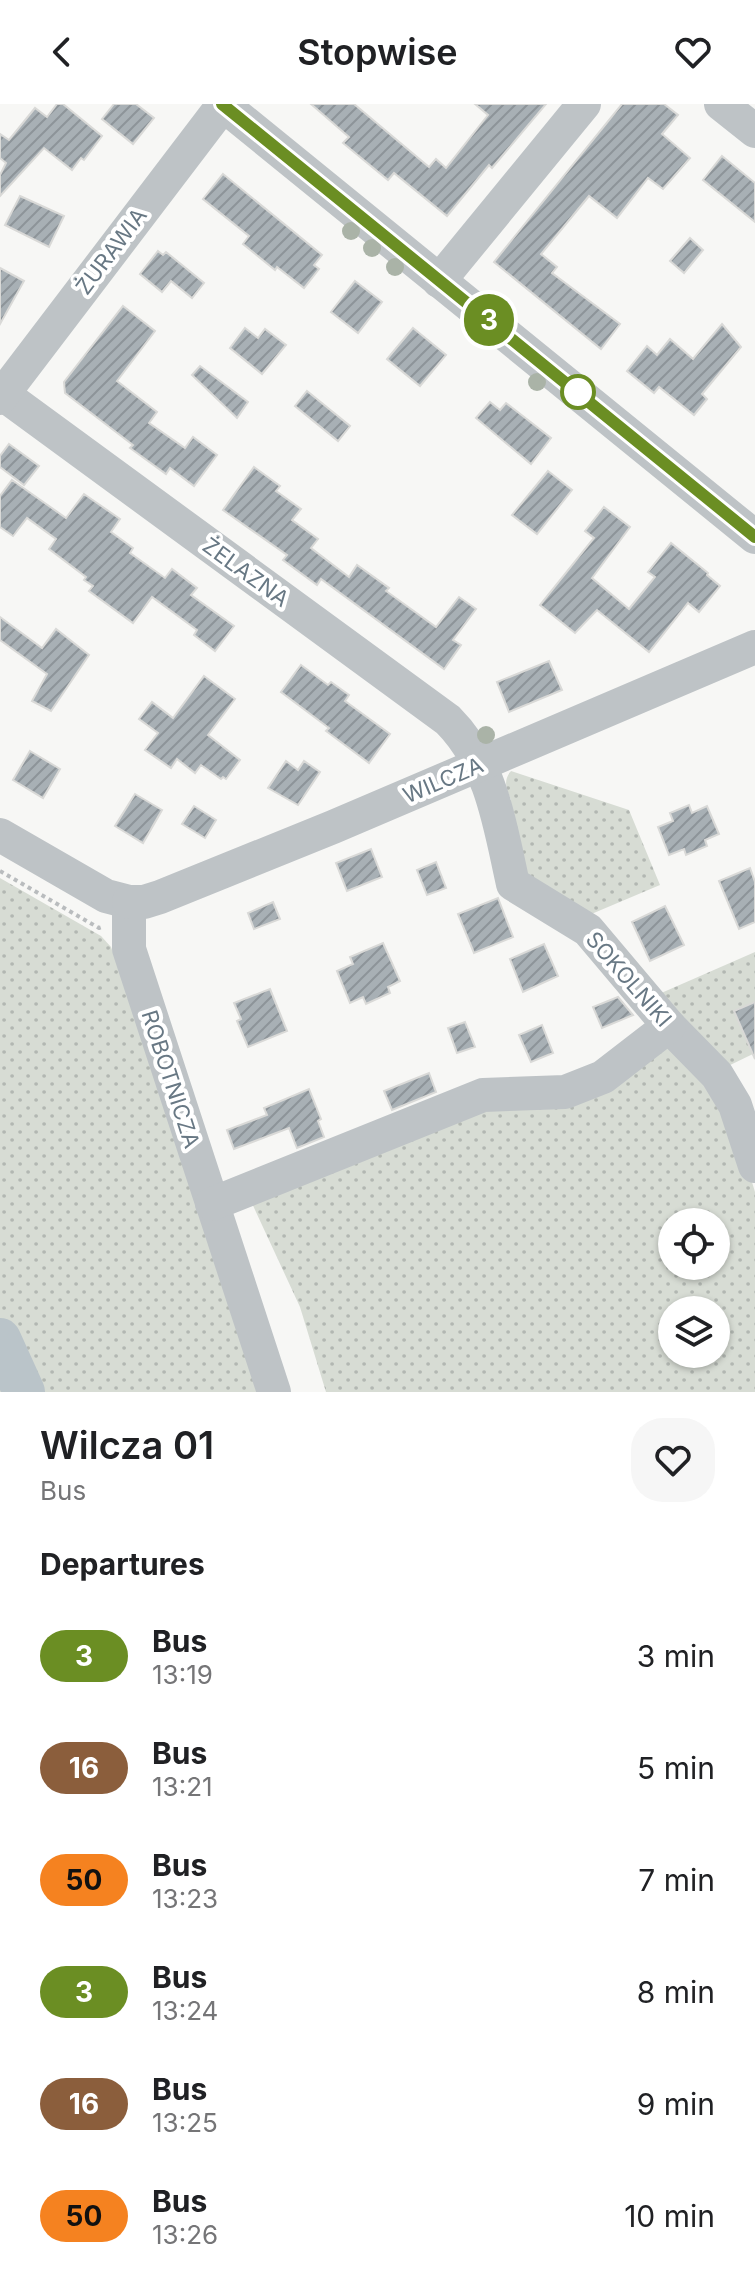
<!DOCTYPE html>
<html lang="en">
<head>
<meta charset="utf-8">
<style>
	:root { --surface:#fff; --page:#f6f6f6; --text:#202124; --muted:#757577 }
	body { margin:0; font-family:Inter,sans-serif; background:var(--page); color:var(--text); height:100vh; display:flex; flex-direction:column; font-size:30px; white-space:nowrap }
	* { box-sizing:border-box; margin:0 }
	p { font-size:26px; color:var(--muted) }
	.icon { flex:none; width:44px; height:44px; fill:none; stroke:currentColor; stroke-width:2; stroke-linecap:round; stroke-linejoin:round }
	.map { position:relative; height:1288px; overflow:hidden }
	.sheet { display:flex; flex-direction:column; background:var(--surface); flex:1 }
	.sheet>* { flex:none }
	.badge { padding:0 16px; border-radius:26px; font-size:28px; line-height:52px }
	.controls { position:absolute; left:658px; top:1104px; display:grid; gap:16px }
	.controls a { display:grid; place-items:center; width:72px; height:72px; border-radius:50%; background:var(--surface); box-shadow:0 2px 6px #0004; font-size:40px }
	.map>.badge { position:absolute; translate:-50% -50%; box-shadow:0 0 0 4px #fff }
	h2 { padding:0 40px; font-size:30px; line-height:72px }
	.round { display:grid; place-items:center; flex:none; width:84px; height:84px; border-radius:32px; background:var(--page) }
	.head { display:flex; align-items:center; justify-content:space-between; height:136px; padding:0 40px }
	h1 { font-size:38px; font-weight:600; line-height:60px }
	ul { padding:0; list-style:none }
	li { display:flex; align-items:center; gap:24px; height:112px; padding:0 40px }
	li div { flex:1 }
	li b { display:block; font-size:30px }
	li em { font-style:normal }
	li .badge { min-width:88px; font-weight:700; text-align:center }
	header { display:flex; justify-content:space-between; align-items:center; height:104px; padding:0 40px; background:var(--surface); font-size:36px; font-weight:600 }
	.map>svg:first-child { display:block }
	.grass { fill:url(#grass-dots); fill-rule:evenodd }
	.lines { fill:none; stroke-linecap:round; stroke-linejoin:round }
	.river { stroke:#bac4c9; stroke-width:42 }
	.building { fill:url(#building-hatch); stroke:#d9d9d7; stroke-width:2 }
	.path { stroke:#b9bcbe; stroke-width:4; stroke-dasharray:4 4; stroke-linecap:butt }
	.minor { stroke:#bec3c6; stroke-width:34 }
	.tree { fill:#aab3a7 }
	.line-casing { stroke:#fff; stroke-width:18 }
	.line { stroke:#6b8e23; stroke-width:12 }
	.stop-dot { fill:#fff; stroke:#6b8e23; stroke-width:4 }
	.labels { text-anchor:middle; stroke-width:8; stroke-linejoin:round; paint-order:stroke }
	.street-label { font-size:22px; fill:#687884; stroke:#fff }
</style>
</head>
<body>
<header><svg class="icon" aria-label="back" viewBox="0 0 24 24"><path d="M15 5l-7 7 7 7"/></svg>Stopwise<svg class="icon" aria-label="heart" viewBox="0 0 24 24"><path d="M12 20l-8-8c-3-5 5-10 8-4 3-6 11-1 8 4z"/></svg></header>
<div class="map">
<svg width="755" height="1288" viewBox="0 0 755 1288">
	<defs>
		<pattern id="grass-dots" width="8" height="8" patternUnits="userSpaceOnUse" patternTransform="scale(2)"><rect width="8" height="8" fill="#d7dcd4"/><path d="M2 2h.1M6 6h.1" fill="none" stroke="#b2b7b2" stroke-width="1.8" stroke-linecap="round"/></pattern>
		<pattern id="building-hatch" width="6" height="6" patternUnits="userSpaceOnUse" patternTransform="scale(2)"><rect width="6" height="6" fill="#a8b0b5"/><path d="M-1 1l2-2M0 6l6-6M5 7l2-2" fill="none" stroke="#8d9499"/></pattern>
	</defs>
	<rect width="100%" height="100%" fill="#f7f7f5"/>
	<g class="grass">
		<path d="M511,667L629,706L660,781L582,814L520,773L503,699L511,696C506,684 503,677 511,667Z"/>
		<polygon points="0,774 101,832 111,843 264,1288 0,1288"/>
		<polygon points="755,848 755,949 726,963 659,890"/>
		<path d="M654,920L733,1015L755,1088V1288H326L300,1203L250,1095L491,999L534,998ZM672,1118H716V1162H672ZM672,1206H716V1250H672Z"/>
	</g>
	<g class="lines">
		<polyline class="river" points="0,1235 24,1288"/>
	</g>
	<g class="building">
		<polygon points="57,0 63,0 102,32 84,56 81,54 72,66 44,44 0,92 0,71 6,59 0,54 0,30 9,36 35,4 47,13"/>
		<polygon points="114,0 136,0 154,14 133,40 102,15"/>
		<polygon points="311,0 354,0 429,63 436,55 446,64 488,11 475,0 546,0 492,64 489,61 447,112 394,69 388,76 343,39 349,33"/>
		<polygon points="622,0 664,0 678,11 662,30 690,54 663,85 648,74 617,114 589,92 541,150 557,163 552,169 620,220 601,245 494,158"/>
		<polygon points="722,52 755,79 755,118 703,76"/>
		<polygon points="223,70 322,151 314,161 319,165 304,184 277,163 275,166 243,140 249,132 203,95"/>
		<polygon points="20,92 64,112 49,143 5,121"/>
		<polygon points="690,134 703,146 684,169 670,157"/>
		<polygon points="158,147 163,151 166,148 204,179 192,194 171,177 162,188 140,170"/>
		<polygon points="0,164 24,177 0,220"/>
		<polygon points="355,177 382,198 358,229 331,208"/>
		<polygon points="123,202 155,227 117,277 157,308 149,319 185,344 193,333 217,351 194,382 170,364 166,370 130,344 133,341 65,289 64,278"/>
		<polygon points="722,220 741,243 702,290 707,295 694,311 659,283 654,289 627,267 647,242 657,251 670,235 693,255"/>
		<polygon points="245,224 258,234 265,225 286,241 262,270 230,244"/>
		<polygon points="413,224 446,251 420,282 387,255"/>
		<polygon points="200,262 248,298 237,314 192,271"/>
		<polygon points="307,287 350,322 338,337 295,302"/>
		<polygon points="490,298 500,306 506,299 551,334 531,360 476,314"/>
		<polygon points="9,340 39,362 24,381 0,363 0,352"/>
		<polygon points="254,363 280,382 276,387 301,405 292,416 318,435 311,444 349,473 357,461 389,484 386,487 436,523 459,493 476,505 453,536 461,541 444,565 321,475 317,481 283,456 287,451 223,406"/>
		<polygon points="548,367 572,386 537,430 512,411"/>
		<polygon points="12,376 66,414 84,390 120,415 111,428 133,444 130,449 165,474 172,465 197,484 191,491 234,522 215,547 194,531 197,526 152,493 133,519 89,487 93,482 84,476 86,473 49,445 56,435 27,414 13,432 0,423 0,392"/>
		<polygon points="604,403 630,423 592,474 629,505 655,473 648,468 671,439 708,469 707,471 720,482 699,508 688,499 649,548 597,506 575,529 540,501 594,434 585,427"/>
		<polygon points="0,513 42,544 56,525 89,551 51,607 32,597 47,570 0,536"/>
		<polygon points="549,557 562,586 509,608 497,578"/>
		<polygon points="301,561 328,581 331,578 349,591 345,597 390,630 369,659 326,627 329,624 281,588"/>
		<polygon points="204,572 235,595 208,631 240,656 226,675 223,673 221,675 201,661 195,669 177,655 171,664 145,646 158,629 139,615 152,598 173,614"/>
		<polygon points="30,647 60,665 43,694 13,676"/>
		<polygon points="286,657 298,666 304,657 320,668 298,701 268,684"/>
		<polygon points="135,690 162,706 143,739 115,722"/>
		<polygon points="689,701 692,709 707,702 719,730 705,736 707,742 686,751 684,745 669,751 658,723 673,717 670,709"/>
		<polygon points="194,702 216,716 205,734 182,720"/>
		<polygon points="371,745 382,773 347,787 336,759"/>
		<polygon points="436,758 446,784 427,791 417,766"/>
		<polygon points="750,764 755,778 755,818 739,825 719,777"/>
		<polygon points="498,794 513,833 474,849 458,810"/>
		<polygon points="273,798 280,815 254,825 248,809"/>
		<polygon points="665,802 684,841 650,857 632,818"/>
		<polygon points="383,839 400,877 388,883 390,889 366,900 363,893 350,899 337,867 353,860 350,853"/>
		<polygon points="544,840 558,872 523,888 510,855"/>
		<polygon points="270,885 287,927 248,943 237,917 241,915 234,899"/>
		<polygon points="618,893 633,911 602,924 593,903"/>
		<polygon points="755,898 755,955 734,907"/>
		<polygon points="465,918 475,943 457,949 448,924"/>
		<polygon points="542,921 553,949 531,958 519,931"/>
		<polygon points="429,969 436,988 392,1006 384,987"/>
		<polygon points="309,985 321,1015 318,1017 324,1033 297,1044 289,1024 234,1045 227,1026 267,1011 264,1004"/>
	</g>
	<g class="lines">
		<polyline class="path" points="0,767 99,824 102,823"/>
		<g class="minor">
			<polyline points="222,0 755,433"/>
			<polyline points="721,0 755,27"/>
			<polyline points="439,177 584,0"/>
			<path d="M0,288L448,616C492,660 500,722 513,780L588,826L669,922L717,971L735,1001L755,1062"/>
			<polyline points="0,294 223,1"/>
			<polyline points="0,731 106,792 129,798 129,845 274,1288"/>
			<polyline points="129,798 144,798 160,793 333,723 755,543"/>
			<polyline points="212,1100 483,991 565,988 603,973 669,922"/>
		</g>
	</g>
	<g class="tree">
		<circle cx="351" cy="127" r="9"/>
		<circle cx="372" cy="144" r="9"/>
		<circle cx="395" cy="163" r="9"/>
		<circle cx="537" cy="278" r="9"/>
		<circle cx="486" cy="631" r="9"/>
	</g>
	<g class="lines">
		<defs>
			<polyline id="line" points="222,0 755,433"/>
		</defs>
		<use href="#line" class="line-casing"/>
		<use href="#line" class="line"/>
	</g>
	<circle class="stop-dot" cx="578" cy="288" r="16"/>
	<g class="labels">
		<g class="street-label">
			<text transform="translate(111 147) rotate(-53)" y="8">ŻURAWIA</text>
			<text transform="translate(246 468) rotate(36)" y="8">ŻELAZNA</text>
			<text transform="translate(443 676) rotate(-23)" y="8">WILCZA</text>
			<text transform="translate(629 875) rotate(49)" y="8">SOKOLNIKI</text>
			<text transform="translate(171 975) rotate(72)" y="8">ROBOTNICZA</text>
		</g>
	</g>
</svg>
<div class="controls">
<a><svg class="icon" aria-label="locate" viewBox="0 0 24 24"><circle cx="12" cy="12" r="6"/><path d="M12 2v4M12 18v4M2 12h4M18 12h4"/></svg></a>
<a><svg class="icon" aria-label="layers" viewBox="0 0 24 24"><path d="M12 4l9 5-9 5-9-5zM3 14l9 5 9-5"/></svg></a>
</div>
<b class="badge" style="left:489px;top:216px;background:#6b8e23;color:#fff">3</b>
</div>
<section class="sheet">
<div class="head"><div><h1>Wilcza 01</h1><p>Bus</p></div><a class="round"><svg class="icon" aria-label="heart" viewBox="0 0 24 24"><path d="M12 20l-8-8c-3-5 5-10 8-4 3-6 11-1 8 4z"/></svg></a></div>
<h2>Departures</h2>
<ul>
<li><span class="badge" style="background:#6b8e23;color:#fff">3</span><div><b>Bus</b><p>13:19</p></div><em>3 min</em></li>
<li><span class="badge" style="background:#8b5e3c;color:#fff">16</span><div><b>Bus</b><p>13:21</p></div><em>5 min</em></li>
<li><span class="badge" style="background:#f58220;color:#111">50</span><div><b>Bus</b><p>13:23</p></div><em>7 min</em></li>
<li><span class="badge" style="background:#6b8e23;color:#fff">3</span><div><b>Bus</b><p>13:24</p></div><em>8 min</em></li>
<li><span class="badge" style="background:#8b5e3c;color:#fff">16</span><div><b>Bus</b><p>13:25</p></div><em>9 min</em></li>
<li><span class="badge" style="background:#f58220;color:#111">50</span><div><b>Bus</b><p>13:26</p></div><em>10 min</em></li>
</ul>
</section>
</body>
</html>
